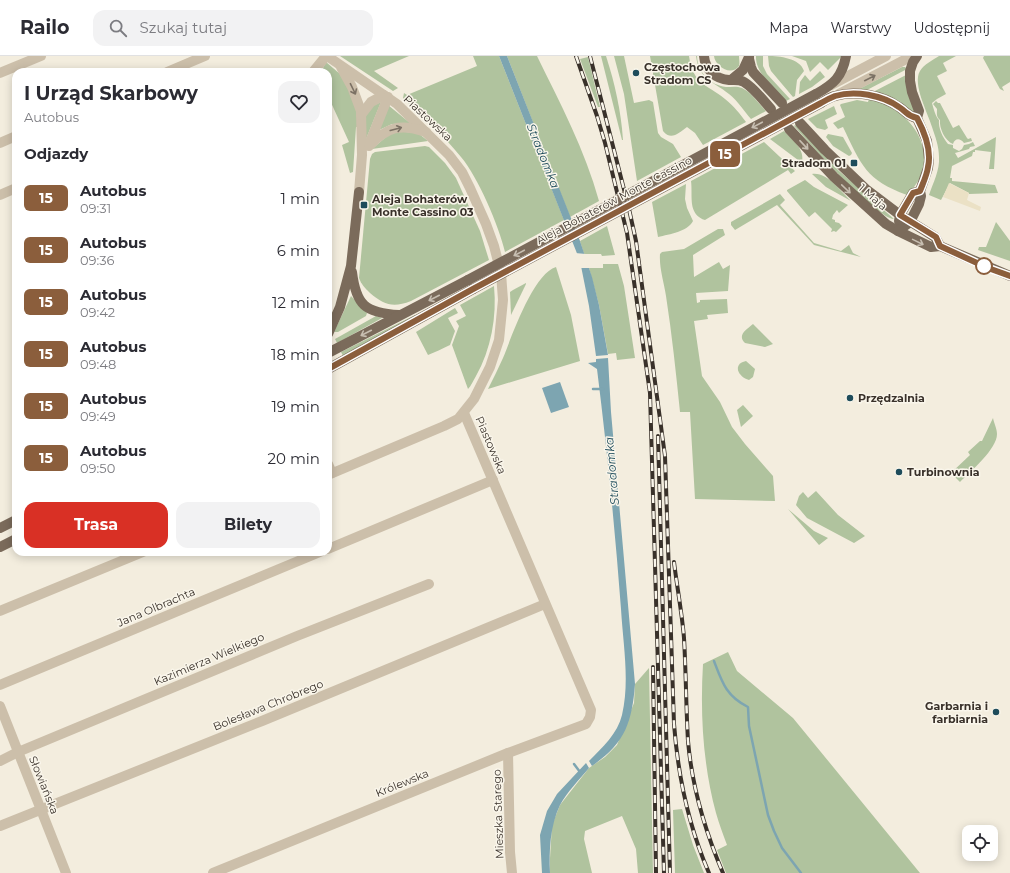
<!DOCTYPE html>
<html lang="pl">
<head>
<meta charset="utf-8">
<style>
	:root { --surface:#fff; --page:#f2f2f3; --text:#2b2b33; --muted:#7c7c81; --line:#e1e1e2; --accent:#d93025 }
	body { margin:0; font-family:Montserrat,sans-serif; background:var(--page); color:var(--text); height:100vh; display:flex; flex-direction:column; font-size:15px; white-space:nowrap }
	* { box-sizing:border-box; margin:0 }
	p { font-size:13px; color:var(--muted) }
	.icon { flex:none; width:22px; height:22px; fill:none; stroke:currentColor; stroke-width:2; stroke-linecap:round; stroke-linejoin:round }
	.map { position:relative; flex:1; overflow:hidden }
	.side { position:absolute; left:12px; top:12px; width:320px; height:488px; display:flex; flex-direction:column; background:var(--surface); border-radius:12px; box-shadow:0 2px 10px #0003 }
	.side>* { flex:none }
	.badge { padding:0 8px; border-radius:6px; font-size:14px; line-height:26px }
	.controls { position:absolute; left:962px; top:769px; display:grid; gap:8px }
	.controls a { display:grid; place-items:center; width:36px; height:36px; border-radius:8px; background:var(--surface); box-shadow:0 2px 10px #0003; font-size:20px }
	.map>.badge { position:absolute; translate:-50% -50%; box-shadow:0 0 0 2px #fff }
	h2 { padding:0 12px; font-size:15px; line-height:36px }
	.round { display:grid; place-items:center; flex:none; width:42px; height:42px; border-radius:12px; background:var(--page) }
	.head { display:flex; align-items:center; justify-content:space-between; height:68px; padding:0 12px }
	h1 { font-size:19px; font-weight:700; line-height:30px }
	.primary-button { display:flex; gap:8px; margin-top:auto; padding:8px 12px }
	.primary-button a { flex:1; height:46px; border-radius:12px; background:var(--accent); color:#fff; font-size:16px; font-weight:700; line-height:46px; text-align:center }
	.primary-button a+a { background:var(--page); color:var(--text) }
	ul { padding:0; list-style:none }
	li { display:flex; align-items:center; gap:12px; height:52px; padding:0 12px }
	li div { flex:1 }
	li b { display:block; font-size:15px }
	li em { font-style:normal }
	li .badge { min-width:44px; font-weight:700; text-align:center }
	header { display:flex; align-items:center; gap:24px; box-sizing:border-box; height:56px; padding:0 20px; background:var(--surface); border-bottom:1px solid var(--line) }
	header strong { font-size:19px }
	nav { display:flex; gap:22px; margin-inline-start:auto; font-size:14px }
	.search { width:280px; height:36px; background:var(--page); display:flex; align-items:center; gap:10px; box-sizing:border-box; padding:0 14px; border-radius:12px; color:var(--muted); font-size:15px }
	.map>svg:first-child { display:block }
	.green { fill:#b0c39e }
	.plaza { fill:#ebe1c5 }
	.water { fill:#7da5b1 }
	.pier { fill:#f3edde }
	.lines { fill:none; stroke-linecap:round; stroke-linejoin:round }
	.stream { stroke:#7da5b1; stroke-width:2.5 }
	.minor { stroke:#ccbfaa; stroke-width:10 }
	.major { stroke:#7b6b5b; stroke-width:10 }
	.rail-casing { stroke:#39312a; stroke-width:4 }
	.rail { stroke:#faf6eb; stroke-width:2.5; stroke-dasharray:8; stroke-linecap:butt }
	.major-bridge { stroke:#7b6b5b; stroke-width:10 }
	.oneway { stroke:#7b7164 }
	.oneway2 { stroke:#c7beb1 }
	.line-casing { stroke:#fff; stroke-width:9 }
	.line { stroke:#8b5e3c; stroke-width:6 }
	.poi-dot { fill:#1e4c5b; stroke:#faf6eb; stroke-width:1.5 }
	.stop-dot { fill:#fff; stroke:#8b5e3c; stroke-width:2 }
	.labels { text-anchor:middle; stroke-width:3; stroke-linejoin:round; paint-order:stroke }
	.poi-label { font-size:11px; font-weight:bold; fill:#39312a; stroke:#faf6eb; text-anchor:start }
	.street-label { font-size:11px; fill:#39312a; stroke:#faf6eb }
	.water-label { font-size:12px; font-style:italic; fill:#1e4c5b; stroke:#faf6eb }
</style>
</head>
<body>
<header>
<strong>Railo</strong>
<div class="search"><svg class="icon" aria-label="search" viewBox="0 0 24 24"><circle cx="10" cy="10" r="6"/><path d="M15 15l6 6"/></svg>Szukaj tutaj</div>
<nav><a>Mapa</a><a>Warstwy</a><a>Udostępnij</a></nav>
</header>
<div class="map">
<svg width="1010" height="817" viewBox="0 0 1010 817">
	<rect width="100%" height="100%" fill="#f3edde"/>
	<g class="green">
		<polygon points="340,0 409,0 374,15 398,32 393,35"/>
		<path d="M473,0H499L564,164L505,196C499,170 478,121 461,101C444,80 423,61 403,42L404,37L407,39L477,10Z"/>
		<path d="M507,0H537C560,47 585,94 599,145L570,161Z"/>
		<path d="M601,0H606C615,28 621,55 623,84H622Z"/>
		<polygon points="614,0 624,0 634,47 649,44 653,46 658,77 661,81 673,88 681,101 637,125 624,38"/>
		<path d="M650,0H689C693,29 707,28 725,43C734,50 740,58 746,66L703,89L695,77L687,71C679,77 671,85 663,75Z"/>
		<path d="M696,0H697C698,17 710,29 726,31C732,31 737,30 742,32C751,36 759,48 766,55L751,63C744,55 738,45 729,38C713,25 699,24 696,0Z"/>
		<path d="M714,0H739C739,3 740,7 739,10C731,21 715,10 714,0Z"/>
		<path d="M756,0H763V10L767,18L790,43L786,45C775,33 755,17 756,0Z"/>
		<path d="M768,0C779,0 800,2 804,15L797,24L795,40L793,41L771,15L769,10Z"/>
		<polygon points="792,0 842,0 828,14 820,6 810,16 806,5"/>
		<path d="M939,0H956L943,7L947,15L937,20L946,38L937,43L932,47C933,51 936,62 939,64C938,72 943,82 948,88L953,89V92L959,95L962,93L964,89L969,88L973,86L975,90L970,91L969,93L955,97L958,102L996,81L994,113H989L991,96L975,94V96H973L972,100L952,110L950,122H952V125L995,129L998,137L969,138V137L950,127L941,144L929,139C933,127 940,114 939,101C939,90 935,80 932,71C928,57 912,28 920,15C924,8 933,4 939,0Z"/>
		<polygon points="984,0 1010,0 1010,26 1002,31 1004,35 1000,33 983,2"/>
		<polygon points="588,1 600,51 598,51 580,3"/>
		<polygon points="326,6 340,18 355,42 358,71 356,71 353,116 350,117 342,89 349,86 328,40 328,16 321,16"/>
		<polygon points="902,11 905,11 907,13 867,34 859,33"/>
		<polygon points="820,15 825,21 812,31 799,38 800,26 805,19 810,25"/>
		<polygon points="906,19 916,58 873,36"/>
		<path d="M869,42C913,53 946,102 907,139C866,124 861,109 843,71L838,73L833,67L845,61L840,49L841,48L857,44L868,46Z"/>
		<path d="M936,45L938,47H940L953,72L959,69L967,82L968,83L971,82L972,85L964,87C960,82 955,82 953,88C945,85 939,72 940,64C936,61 937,57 937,53L933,48Z"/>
		<polygon points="381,46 364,88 366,59 370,51"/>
		<polygon points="388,49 410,67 392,68 377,75"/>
		<polygon points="834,50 837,58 825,64 828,72 825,74 817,72 808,63"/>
		<path d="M795,69L838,114L894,163C876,162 809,87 794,70Z"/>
		<polygon points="393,75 418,77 428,85 372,93"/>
		<path d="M784,75C793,84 805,93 802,107L770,83Z"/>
		<polygon points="828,78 843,81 852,97 851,99 849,100 833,90 826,81"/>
		<path d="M764,86L795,115L791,118L788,114L705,164C687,158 693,139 691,125Z"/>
		<path d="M425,90L429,91L445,107L456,122L480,175L489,204L411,245C393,252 384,249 370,237C365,232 361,228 359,222L370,103L372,98L375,96Z"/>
		<path d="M812,118C828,116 840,135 851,145L826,131Z"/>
		<polygon points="805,124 814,131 848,149 839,157 837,154 833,159 832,163 835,164 835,166 839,167 842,170 836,176 834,175 831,176 832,173 815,156 809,161 787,135 787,134"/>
		<path d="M686,128L685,143L687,152L693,165C687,176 670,178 658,181L652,146Z"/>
		<polygon points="780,138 785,144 780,149 814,187 841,195 849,189 853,197 861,201 814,189 777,149 735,174 731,169 731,166"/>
		<polygon points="996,166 1010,185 1010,205 978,194 979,191 986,191"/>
		<polygon points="607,170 615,199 602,200 601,198 584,198 580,185"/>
		<path d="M718,173H723L725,179L693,199L694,221L719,206L723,213L730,209L728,235L696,237L697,247L700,246V244L727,243L728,257L707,259L708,263L694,265L702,320L720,346L732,371L745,388L773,420L775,445L695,443L690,356H680C676,317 672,279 666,240C664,226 659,212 660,198L662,196L684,193Z"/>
		<polygon points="603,208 618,208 624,230 635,302 617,304 616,297 608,298 599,249 589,212 603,212"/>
		<path d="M556,211L571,259L580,305L488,333C493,323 498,313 503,302C512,280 533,218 556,211Z"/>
		<polygon points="526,227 526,228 511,259 510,236 513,234"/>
		<path d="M494,230C497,261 491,293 476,320C473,325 471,330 468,333L452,289L459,270L456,265L466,260L460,249Z"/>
		<polygon points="351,240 367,257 366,260 338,276 334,276"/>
		<path d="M455,252L458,257L448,262L455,275L450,289C442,293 435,296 428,299L416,276Z"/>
		<polygon points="415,259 416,260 343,300 341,296"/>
		<polygon points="376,260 382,262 337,287 335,283"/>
		<path d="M753,268L773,288L765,291L745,287C737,279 746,274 753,268Z"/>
		<path d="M746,305L755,313L753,321L749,324C738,321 732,308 746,305Z"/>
		<polygon points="743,349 753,360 741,371 737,354"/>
		<path d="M993,362C994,367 997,373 997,378C997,393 971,415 960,426L951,417L970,399L968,396L980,385H982Z"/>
		<polygon points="816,435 838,459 865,480 854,487 807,462 796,449 799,440 803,436 808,442"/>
		<polygon points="788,453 814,475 828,482 819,489"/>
		<path d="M728,596L737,615L793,662L920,817H726L717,794L727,789C723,778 719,768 716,757C703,709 700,658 703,608Z"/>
		<polygon points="649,612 653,817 638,817 636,793 622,760 585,775 584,783 592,817 550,817 550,802 552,769 560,749 589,712 605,701 617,689 634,647 635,628"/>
		<polygon points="682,753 693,789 704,817 675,817 673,754"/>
	</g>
	<polygon class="plaza" points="949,127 969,137 967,144 981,151 980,155 943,141"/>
	<g class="water">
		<polygon points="499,0 507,0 580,185 592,221 599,249 608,299 596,300 589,250 580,205"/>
		<path d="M608,302L611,356L635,628C632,667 625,687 592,710L589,705C602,692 618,677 622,659C630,625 623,588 621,553C615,473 607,393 597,313L588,307L596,306V303Z"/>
		<polygon points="560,326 569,351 551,357 542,332"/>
		<path d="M586,707L589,712C579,724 567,736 560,749C550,770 549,794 550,817H542L540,779L547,755L557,738Z"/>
	</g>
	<polygon class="pier" points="575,197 586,198 591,212 579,212"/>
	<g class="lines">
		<g class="stream">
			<polyline points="593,333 603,333"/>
			<path d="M714,605C722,626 726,640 748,651L749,670L768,759L774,775L782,792L801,817"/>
			<polyline points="574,708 580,716"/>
		</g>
		<g class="minor">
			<polyline points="327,0 397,48 449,99 462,116 470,132 486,168 494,190 501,217 503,244 499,284 490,311 474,343 458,363 444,370 328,419"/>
			<polyline points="341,11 352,31 361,55 362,99 359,136"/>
			<polyline points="167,16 205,0"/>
			<polyline points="313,16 326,0"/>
			<polyline points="0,17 41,0"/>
			<polyline points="831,29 886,0"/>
			<polyline points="839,38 912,0"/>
			<polyline points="361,59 371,46 384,39"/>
			<polyline points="370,86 388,41"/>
			<polyline points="0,87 16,80"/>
			<path d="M369,90C387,71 400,67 426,76"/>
			<polyline points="0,139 16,132"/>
			<polyline points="328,408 332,417"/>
			<polyline points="328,493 493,424"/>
			<polyline points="0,555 143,496"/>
			<polyline points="0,629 320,496"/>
			<polyline points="0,650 66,817"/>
			<polyline points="508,697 510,796 512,817"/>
			<polyline points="0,705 18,696 297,580 429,528"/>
			<polyline points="0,770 262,665 545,548"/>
			<polyline points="213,817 508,697 586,668 590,661 591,654 464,357"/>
		</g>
		<g class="major">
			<path d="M704,0C705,13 715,23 729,24C734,24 739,23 744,26C754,32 763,44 771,53"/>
			<polyline points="749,3 751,11 753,16 782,47"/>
			<polyline points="731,24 743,14 749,1"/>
			<path d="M816,38C834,28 842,21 846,0"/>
			<path d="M821,47C826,44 830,41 835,40C855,34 882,39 899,51C907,56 907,60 917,62"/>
			<polyline points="800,67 825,94 867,134 900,159 935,181 940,190"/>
			<polyline points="789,73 834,121 886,168 898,175 931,191 940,190 1010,220"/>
			<polyline points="899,165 900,159 913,137 920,135"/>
			<polyline points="898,175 910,166 919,148 921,140 920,135 928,112 929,104 927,85 917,62 919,55 912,36 910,25 910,15 913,6 917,0"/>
			<path d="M352,216C356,249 365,257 399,259"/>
			<polyline points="328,278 340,251 351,210 359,136"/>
			<polyline points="328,297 468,224"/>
			<polyline points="328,313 473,233"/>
			<polyline points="0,472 16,464"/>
			<polyline points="0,491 16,483"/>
		</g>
		<defs>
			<g id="rail">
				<polyline points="576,0 597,60 605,87 627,177 650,337 664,817"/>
				<path d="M590,0L629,153L636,185L665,400L674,668C678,720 688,769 709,817"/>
				<polyline points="658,380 670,817"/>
				<path d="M674,506C677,531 682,557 684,582C686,616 686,651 688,685C692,731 705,775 723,817"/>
				<polyline points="653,611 656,817"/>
			</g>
		</defs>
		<use href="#rail" class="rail-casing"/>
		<use href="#rail" class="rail"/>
		<g class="major-bridge">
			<polyline points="468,224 816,38"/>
			<polyline points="473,233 821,47"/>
		</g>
	</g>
	<defs><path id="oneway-shaft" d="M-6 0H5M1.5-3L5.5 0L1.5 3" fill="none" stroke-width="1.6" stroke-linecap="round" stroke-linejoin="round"/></defs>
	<g class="oneway">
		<use href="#oneway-shaft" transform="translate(870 22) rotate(-27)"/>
		<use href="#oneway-shaft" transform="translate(353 33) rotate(64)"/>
		<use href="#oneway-shaft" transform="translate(396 73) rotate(-15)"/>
	</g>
	<g class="oneway2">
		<use href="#oneway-shaft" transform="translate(757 69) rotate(152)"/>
		<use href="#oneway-shaft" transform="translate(804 89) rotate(47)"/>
		<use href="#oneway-shaft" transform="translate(846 133) rotate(44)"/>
		<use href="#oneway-shaft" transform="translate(918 186) rotate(26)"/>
		<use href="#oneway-shaft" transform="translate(519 197) rotate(152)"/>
		<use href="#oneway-shaft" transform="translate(434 242) rotate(153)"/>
		<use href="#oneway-shaft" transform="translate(366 277) rotate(153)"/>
	</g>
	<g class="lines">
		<defs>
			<path id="line" d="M328,313L473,233L821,47C826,44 830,42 835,40C855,34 882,39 899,51C907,56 907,60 917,62C925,77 932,94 928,111C927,119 923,127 920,135L913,137L900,159L936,181L940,190L988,212L1010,220"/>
		</defs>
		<use href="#line" class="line-casing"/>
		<use href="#line" class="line"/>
	</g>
	<g class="poi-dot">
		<circle cx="636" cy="17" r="4"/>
		<rect x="850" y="103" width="8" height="8" rx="2"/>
		<rect x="360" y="145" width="8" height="8" rx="2"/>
		<circle cx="850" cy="342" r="4"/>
		<circle cx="899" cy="416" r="4"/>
		<circle cx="996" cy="656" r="4"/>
	</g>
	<circle class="stop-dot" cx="984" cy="210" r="8"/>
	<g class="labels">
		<g class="poi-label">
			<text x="644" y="15">Częstochowa<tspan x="644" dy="13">Stradom CS</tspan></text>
			<text x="846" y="111" text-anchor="end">Stradom 01</text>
			<text x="372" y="147">Aleja Bohaterów<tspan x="372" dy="13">Monte Cassino 03</tspan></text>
			<text x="858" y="346">Przędzalnia</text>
			<text x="907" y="420">Turbinownia</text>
			<text x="988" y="654" text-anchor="end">Garbarnia i<tspan x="988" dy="13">farbiarnia</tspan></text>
		</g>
		<g class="street-label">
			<text transform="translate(428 62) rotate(43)" y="4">Piastowska</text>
			<text transform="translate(873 141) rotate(41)" y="4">1 Maja</text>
			<text transform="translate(614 144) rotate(-28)" y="4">Aleja Bohaterów Monte Cassino</text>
			<text transform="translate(491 389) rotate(67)" y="4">Piastowska</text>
			<text transform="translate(156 551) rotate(-23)" y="4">Jana Olbrachta</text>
			<text transform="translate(209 603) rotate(-23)" y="4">Kazimierza Wielkiego</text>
			<text transform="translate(268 649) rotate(-22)" y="4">Bolesława Chrobrego</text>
			<text transform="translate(402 727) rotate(-22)" y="4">Królewska</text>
			<text transform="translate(44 729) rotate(68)" y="4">Słowiańska</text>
			<text transform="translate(498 758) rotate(-92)" y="4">Mieszka Starego</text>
		</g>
		<g class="water-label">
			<text transform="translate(543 100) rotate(68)" y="4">Stradomka</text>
			<text transform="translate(612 415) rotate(-95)" y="4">Stradomka</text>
		</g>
	</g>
</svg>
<div class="controls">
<a><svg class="icon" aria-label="locate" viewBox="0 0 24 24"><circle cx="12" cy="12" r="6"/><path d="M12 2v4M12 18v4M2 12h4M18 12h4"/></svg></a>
</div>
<b class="badge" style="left:725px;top:98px;background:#8b5e3c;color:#fff">15</b>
<section class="side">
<div class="head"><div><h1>I Urząd Skarbowy</h1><p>Autobus</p></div><a class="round"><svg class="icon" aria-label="heart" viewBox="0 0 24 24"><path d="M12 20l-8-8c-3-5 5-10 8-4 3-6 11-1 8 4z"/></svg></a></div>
<h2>Odjazdy</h2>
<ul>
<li><span class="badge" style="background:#8b5e3c;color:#fff">15</span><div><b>Autobus</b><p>09:31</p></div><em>1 min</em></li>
<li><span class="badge" style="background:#8b5e3c;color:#fff">15</span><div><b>Autobus</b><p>09:36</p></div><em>6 min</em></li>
<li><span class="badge" style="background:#8b5e3c;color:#fff">15</span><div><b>Autobus</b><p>09:42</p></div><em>12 min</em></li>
<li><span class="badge" style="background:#8b5e3c;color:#fff">15</span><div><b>Autobus</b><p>09:48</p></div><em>18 min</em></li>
<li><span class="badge" style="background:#8b5e3c;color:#fff">15</span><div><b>Autobus</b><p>09:49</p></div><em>19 min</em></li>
<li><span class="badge" style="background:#8b5e3c;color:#fff">15</span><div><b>Autobus</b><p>09:50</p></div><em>20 min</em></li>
</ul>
<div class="primary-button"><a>Trasa</a><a>Bilety</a></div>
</section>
</div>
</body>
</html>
